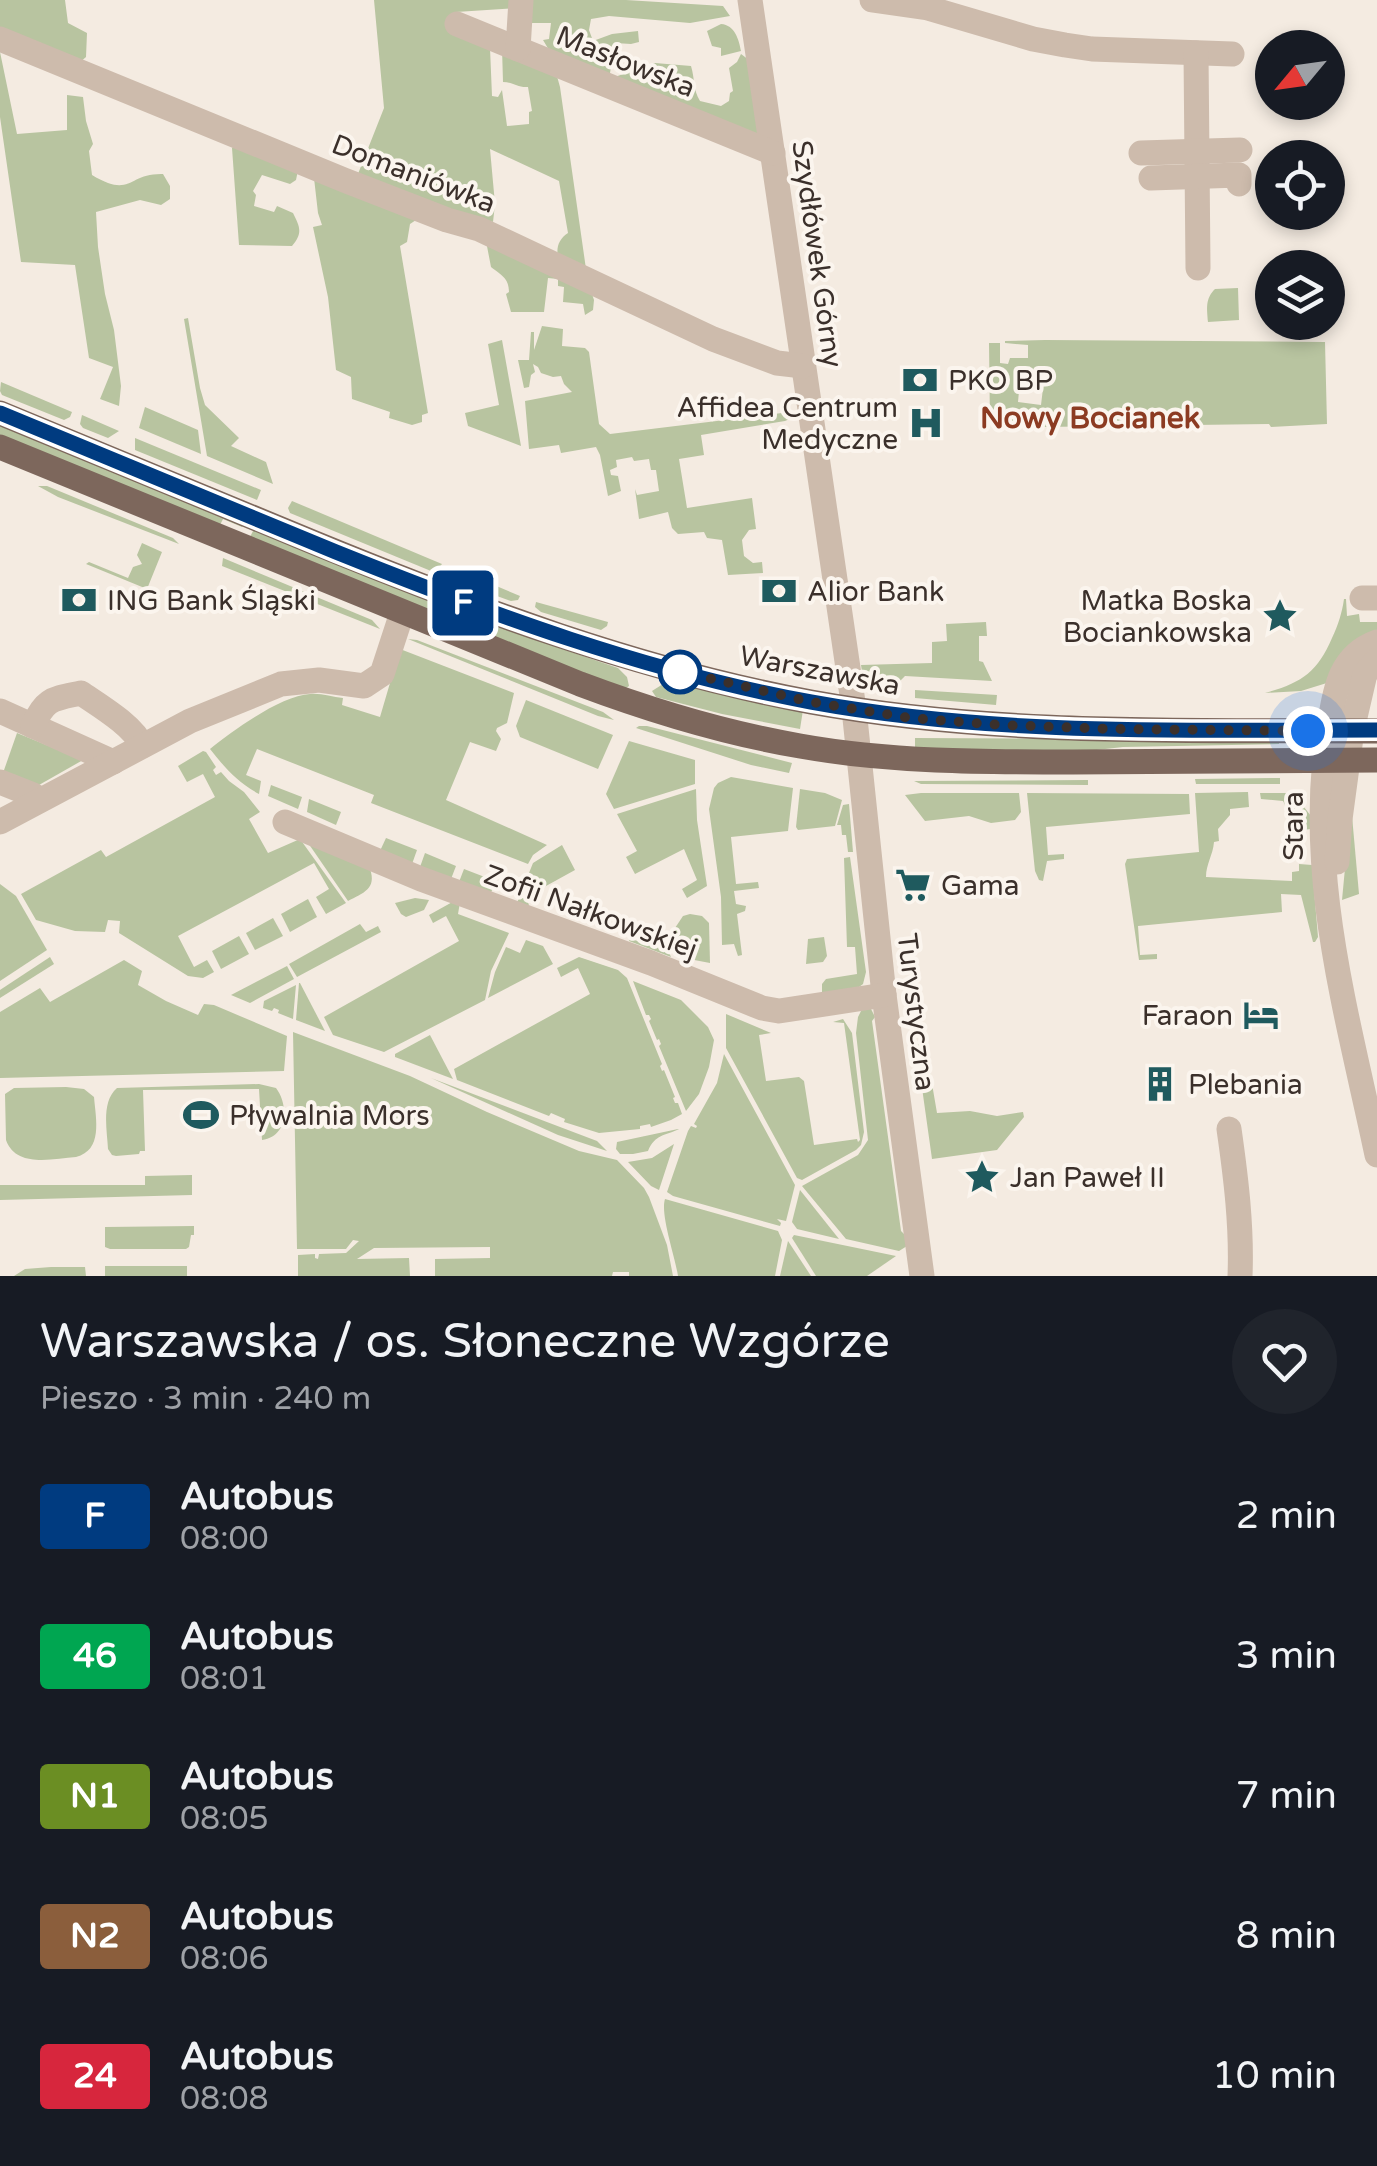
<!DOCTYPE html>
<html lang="pl">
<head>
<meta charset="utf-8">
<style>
	:root { --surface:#171b24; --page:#20242c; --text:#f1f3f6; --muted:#9ea1a6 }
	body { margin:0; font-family:"Varela Round",sans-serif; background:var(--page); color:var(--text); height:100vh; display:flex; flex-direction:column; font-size:38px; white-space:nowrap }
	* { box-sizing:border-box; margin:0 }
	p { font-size:32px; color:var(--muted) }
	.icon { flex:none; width:55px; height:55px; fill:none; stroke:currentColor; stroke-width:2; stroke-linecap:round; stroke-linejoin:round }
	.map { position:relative; height:1276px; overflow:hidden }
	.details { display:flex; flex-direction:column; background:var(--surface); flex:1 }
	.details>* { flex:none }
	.badge { padding:0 20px; border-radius:8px; font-size:35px; line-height:65px }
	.needle { width:65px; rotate:241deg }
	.buttons { position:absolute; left:1255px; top:30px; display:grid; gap:20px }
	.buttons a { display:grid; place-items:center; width:90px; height:90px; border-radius:50%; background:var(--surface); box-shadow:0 5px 15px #0003; font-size:50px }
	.you { position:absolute; width:50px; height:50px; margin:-25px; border:8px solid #fff; border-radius:50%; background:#1a73e8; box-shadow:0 0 0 15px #1a73e833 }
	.map>.badge { position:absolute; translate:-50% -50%; box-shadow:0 0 0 5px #fff }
	.round { display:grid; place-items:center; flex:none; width:105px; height:105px; border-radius:52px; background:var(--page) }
	.summary { display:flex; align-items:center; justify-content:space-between; height:170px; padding:0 40px }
	h1 { font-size:48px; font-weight:600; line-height:75px }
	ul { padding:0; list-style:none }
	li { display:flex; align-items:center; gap:30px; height:140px; padding:0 40px }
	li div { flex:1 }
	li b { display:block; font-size:38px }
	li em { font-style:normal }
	li .badge { min-width:110px; font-weight:700; text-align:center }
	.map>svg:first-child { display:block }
	.green { fill:#b8c4a0; fill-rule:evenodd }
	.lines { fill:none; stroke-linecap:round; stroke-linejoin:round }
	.minor { stroke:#cdbbac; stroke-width:25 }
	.major { stroke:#7d675c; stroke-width:25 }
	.line-casing { stroke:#fff; stroke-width:22 }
	.line { stroke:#003b80; stroke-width:15 }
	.walk { stroke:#3b302b; stroke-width:10; stroke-dasharray:0 18 }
	.stop-dot { fill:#fff; stroke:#003b80; stroke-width:5 }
	.labels { text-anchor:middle; stroke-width:8; stroke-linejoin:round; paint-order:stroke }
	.street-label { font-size:28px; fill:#3b302b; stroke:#fbf5ee }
	.poi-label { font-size:28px; fill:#3b302b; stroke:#fbf5ee; text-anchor:start }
	.neighbourhood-label { font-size:30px; font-weight:bold; fill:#8c3b22; stroke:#fbf5ee }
</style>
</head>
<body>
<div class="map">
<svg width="1377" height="1276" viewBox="0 0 1377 1276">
	<rect width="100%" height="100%" fill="#f4ebe1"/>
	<g class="green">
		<polygon points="0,0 65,0 68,23 87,33 86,57 72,69 0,39"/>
		<path d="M374,0H518V8L456,12L490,48L492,96L498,97L502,90L507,126L529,124V112L532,111L528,87C518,88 513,82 503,82L502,48L555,69L560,87L586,269L558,257C556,247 559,239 568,233L559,181L490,149L495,204L493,222L354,184L384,108Z"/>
		<path d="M527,0H626L723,6L730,16L690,23L609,16L591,19L589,30L593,41L612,34L638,31L639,42L631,44L615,43L609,79L655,63L691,66C695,79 693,90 700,101L721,106L729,101L730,93L733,91L729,68L737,62L741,54L749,60L759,138L753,141L684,114L661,101L566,64L549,50L543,40L549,39L551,23H528Z"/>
		<path d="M721,24C735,25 739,40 741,51L721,56V48L712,46L707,31Z"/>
		<path d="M0,52L17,134L67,130V95L83,97L86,121L93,144L89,151L92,175C132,199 127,173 163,174L170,186V199L161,205L140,200L96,212L98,247L105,294L114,330L121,386L119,406L100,399L113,367L89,358L75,265L21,262L0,117Z"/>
		<path d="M235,146L298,170L296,180L290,184L262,175L253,191L256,195L254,206L274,212L277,206L293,213C300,227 303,233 292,246L239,245L232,148Z"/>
		<polygon points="314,178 416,220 410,224 407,242 400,246 428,413 422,415 422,422 412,425 389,418 390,412 352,399 351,377 336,370 328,297 313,227 322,225 318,213"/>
		<path d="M486,241L592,294L594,300L593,310L585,315L583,304L563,302L564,287L558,286V279L548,278L544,312H511L506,294L509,292C509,278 501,275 491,267Z"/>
		<path d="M1238,288L1239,320L1208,322C1207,308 1205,299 1215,289Z"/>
		<polygon points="188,318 200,388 205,405 239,438 231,446 266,462 273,484 207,456 184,319"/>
		<polygon points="542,326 563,329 562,346 585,348 589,352 599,424 610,434 790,412 796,416 785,421 701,435 704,455 679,459 687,508 752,498 756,529 749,530 742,540 744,556 753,563 762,562 763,573 728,575 722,540 707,538 704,532 678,534 672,528 668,512 639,519 635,489 637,495 659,491 656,470 651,470 649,459 634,461 632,457 616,460 617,467 610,470 611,475 618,476 621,491 608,496 600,455 596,447 561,453 559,445 529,449 525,401 572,392 564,384 561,376 553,377 541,373 538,367 533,364 535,372 531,375 529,387 524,388 518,360 529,360 531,332 534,332 534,350"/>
		<polygon points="502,340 521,446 468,426 465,413 499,405 488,344"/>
		<path d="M1045,340L1325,342L1327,424L1271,427L1269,424L1042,427L990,425L989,343H1000V363L1008,364L1010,358H1028V345L1005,343V341ZM1021,377L1044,380L1041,405L1018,402L1019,391L1014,390V384H1020Z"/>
		<polygon points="1,382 72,412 70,417 64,420 2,395 0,391"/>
		<polygon points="145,407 198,430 201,454 139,428"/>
		<polygon points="82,415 119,431 108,438 83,428 80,424"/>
		<polygon points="0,425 244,524 242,527 223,519 219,527 0,438"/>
		<polygon points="135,438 261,490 257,500 135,450"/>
		<polygon points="38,486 47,486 173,538 179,544 58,497"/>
		<polygon points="292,501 442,564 437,570 431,571 290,513 288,508"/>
		<polygon points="254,529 513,632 618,668 627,677 629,686 626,688 579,672 250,537"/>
		<polygon points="142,543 162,552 147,589 86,564 89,562 128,578 133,567 142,564 137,555"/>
		<polygon points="223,558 372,620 380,629 222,566"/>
		<polygon points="456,569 520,596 518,600 511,601 461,583 455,575"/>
		<path d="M1344,599H1346L1347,616L1359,614L1360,622H1377V632L1330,682L1301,691L1265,693C1301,683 1317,673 1332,638C1338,625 1342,613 1344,599Z"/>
		<polygon points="536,602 608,622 607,626 601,630 541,612 535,607"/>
		<polygon points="986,622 987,636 979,636 979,661 983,662 992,681 905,676 898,683 885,685 863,677 861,665 932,663 932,642 947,641 946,624"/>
		<polygon points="408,639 417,640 603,712 614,720 598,716"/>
		<path d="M400,649L514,693L507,723L497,728L496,731L501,739L496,751L470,742L446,800L547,845L533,855L528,864L371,803L374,795L257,749L246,775L261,781L259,794C237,782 225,768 210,749C232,731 282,695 310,694C321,693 332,697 343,698L342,705L380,717Z"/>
		<polygon points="663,684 677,684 803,710 800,729 722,714 656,697 652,691"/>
		<polygon points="915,690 997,695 996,705 915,698"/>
		<polygon points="526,700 613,735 598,769 520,737 516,726"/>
		<polygon points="639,726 647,726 792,763 789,773 751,765 636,728"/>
		<polygon points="17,733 83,760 39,785 3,773"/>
		<polygon points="915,738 1279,740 1279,744 1123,747 1052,755 915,748"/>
		<polygon points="629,741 695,760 695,784 614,809 606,794"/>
		<polygon points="203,751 206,752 216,767 213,770 216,775 221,772 229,781 244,792 260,812 249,819 268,853 300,839 346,903 326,914 316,897 329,889 314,863 178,936 194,967 207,960 214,972 203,978 188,976 119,933 120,921 108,920 105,932 75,931 36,920 21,894 101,850 106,857 215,797 203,774 187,782 178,766"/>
		<polygon points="731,777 793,788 788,831 731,837 736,884 758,882 759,888 734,891 736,904 746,906 745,911 737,914 742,955 738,956 734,944 722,945 721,897 709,809 714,788 718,783"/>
		<polygon points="1280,778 1280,784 1196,784 1195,779"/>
		<polygon points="1088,780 1088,785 921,784 914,781"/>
		<polygon points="271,785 302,797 298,809 268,796"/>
		<polygon points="696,789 697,820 707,886 687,898 682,889 697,880 684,849 635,874 626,857 637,851 617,814"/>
		<polygon points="800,789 825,793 842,800 835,826 798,830 796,827"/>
		<path d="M1248,792L1249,807L1230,809V815L1218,829L1219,841L1214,842C1213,855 1206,864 1206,877L1292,881V872L1299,871V864L1312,865L1318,937L1315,942H1313L1301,895L1281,894L1282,912L1138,926L1140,955L1157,954V959L1139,960L1125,864L1127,859L1199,852L1195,793Z"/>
		<polygon points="921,793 1019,793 1021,812 1015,820 991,823 969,816 925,821 905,795"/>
		<polygon points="1027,793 1189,794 1190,814 1046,827 1048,855 1064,854 1064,859 1047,861 1043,881 1039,880 1035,871"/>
		<polygon points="1260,793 1293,793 1311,816 1311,829 1294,831 1292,818 1283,801 1261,799"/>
		<polygon points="309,799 341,812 336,825 307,812"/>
		<polygon points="849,804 853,852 848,852 846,835 842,835 841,825 837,825 843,805"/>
		<polygon points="1351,805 1359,894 1342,900"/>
		<path d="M304,837L370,869C377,889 363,893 348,901Z"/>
		<polygon points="386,838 417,850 412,864 380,851"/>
		<polygon points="562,845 575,870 526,897 530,908 517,903 533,863"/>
		<polygon points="425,853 456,866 451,879 420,867"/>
		<polygon points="850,857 866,972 863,984 859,987 822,993 822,984 826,979 857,974 855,947 847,947 844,858"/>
		<polygon points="464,869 495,881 491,893 459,882"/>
		<polygon points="0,884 16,896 47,950 0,981"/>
		<polygon points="415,898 429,900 424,910 406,917 401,914 395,903"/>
		<polygon points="308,899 317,917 290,932 281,914"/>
		<polygon points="456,900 460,902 458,914 509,933 491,971 485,1000 384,1052 333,1035 324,1017 459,941 446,916 433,923 429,915"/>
		<polygon points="690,914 702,916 709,923 710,963 689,959 676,932 675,928 683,916"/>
		<polygon points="273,918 283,936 255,950 246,933"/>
		<polygon points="360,924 366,932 378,926 381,932 297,977 289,964"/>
		<polygon points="655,933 662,937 671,957 629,941 630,939 638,941"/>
		<polygon points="239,936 249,954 221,969 212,951"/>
		<polygon points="824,937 827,956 823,962 806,964 808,939"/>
		<polygon points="526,940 543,946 553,964 488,998 495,972 506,947 520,953"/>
		<polygon points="50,957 54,964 0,998 0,990"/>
		<polygon points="579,957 618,970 627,978 662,1064 660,1066 662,1071 664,1070 675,1097 673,1098 675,1103 678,1103 682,1114 671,1120 651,1127 650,1124 640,1126 640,1129 599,1133 564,1122 565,1119 551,1113 549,1116 457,1080 454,1069 590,994 578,968 561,977 557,968"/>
		<polygon points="124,960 142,971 138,985 166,1001 198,1015 204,1004 214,1005 287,1036 284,1071 0,1078 0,1012 40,988 50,1002"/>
		<polygon points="287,966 294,979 250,1003 231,995"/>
		<polygon points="633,981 681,1000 708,1027 714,1040 709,1067 699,1094 686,1111 659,1046 661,1044 659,1039 657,1040 649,1021 651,1019 649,1015 646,1015"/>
		<polygon points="299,983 300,983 325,1031 296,1020"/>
		<polygon points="296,985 293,1019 278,1013 279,1010 274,1008 272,1011 263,1008 264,1001"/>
		<polygon points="863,1007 871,1009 875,1017 872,1021 901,1231 905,1235 907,1246 899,1251 846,1239 802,1186 858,1155 868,1140 856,1033 858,1017"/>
		<polygon points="726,1014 771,1033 759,1035 766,1081 799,1077 804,1081 814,1145 857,1139 858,1142 860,1140 844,1023 833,1022 843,1019 852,1033 864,1132 861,1145 856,1150 802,1180 797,1178 726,1048"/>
		<polygon points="293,1032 410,1076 487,1112 579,1151 617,1160 644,1188 649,1197 667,1245 673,1276 629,1276 629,1272 613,1272 612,1276 435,1276 435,1259 490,1258 490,1247 374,1248 357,1259 409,1258 410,1276 298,1276 298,1255 315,1254 315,1258 318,1259 319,1254 346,1253 359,1241 353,1240 346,1249 297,1249"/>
		<polygon points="430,1035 453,1079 395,1057 395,1054"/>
		<polygon points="925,1043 937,1113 970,1111 997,1116 1023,1112 1024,1117 997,1150 932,1159 916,1045"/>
		<polygon points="724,1054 795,1185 786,1221 777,1219 781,1223 780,1226 673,1196 667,1192 688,1131 691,1126 696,1128 697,1126 694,1124 717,1083"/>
		<polygon points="431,1078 597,1141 607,1151 558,1135"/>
		<path d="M259,1084L276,1088C289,1105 288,1137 262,1140L259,1089L143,1090L145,1151H140L139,1154L116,1156L112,1155L108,1149C107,1129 101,1102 117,1088Z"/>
		<path d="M66,1087L84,1089L94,1097C96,1120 103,1150 76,1157C52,1159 16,1168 6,1140L5,1094L14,1088Z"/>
		<path d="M678,1129H679C665,1136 655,1134 648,1151L633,1154H620L616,1149L617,1142Z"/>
		<polygon points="674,1144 659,1190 651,1186 628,1162 652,1158"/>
		<polygon points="192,1175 192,1195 0,1200 0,1185 145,1185 145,1176"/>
		<polygon points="800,1190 839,1239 797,1229 792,1222"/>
		<path d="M665,1199L778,1231L782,1240L775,1276H678C675,1256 660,1215 665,1199Z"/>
		<polygon points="194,1226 194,1235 191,1235 189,1247 186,1249 110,1249 105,1247 105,1227"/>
		<polygon points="794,1235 896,1256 867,1276 816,1276 792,1238"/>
		<polygon points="788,1241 811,1276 780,1276"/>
		<rect x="105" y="1266" width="82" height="10"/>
		<polygon points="51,1267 85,1267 86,1276 14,1276 25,1269"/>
	</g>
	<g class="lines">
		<g class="minor">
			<polyline points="750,0 854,709 884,995 922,1276"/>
			<polyline points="872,0 928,8 1033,39 1065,45 1092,49 1232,54"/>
			<polyline points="457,24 773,153"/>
			<polyline points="0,39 344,180 447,220 479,229 713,339 777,363 803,366"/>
			<polyline points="518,49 521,0"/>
			<polyline points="1196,53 1198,268"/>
			<polyline points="1141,153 1240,150"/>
			<polyline points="1151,178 1239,175 1239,184"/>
			<polyline points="1362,598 1377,598"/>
			<path d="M1377,642C1341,655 1335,688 1330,722C1304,870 1347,1012 1377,1155"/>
			<polyline points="0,711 113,762"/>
			<path d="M33,726C45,698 53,699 81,693C100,706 134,726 142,746"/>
			<polyline points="0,782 33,795 40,800"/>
			<polyline points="0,822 190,721 281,684 319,680 364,686 382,674 402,613"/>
			<polyline points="285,822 421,879 651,963 762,1008 779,1011 884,995"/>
			<polyline points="1337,862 1340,819 1352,730 1365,674 1377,660"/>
			<path d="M1229,1129C1236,1178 1242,1227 1240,1276"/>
		</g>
		<g class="major">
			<path d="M0,413C105,456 210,500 315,543C476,609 639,670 811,702C998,736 1188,730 1377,731"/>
			<path d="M0,447L580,684C652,711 724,733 800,746C889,762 982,762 1073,762C1174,762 1276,760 1377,760"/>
		</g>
	</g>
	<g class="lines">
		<defs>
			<path id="line" d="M0,413C112,459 224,506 336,552C490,614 647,672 811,702C998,736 1188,730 1377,730"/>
		</defs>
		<use href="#line" class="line-casing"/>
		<use href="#line" class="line"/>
		<polyline class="walk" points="680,672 678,671 811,702 910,718 1000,725 1113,729 1308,731"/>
	</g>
	<defs>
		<symbol id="bank-bare" viewBox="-9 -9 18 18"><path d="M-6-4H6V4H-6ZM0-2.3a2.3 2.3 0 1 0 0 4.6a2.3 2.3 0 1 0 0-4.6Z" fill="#1f5a5e" stroke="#fbf5ee" stroke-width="2.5" paint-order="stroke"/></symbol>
		<symbol id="hospital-bare" viewBox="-9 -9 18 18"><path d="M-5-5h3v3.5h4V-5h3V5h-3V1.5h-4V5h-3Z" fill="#1f5a5e" stroke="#fbf5ee" stroke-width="2.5" paint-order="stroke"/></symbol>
		<symbol id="sight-bare" viewBox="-9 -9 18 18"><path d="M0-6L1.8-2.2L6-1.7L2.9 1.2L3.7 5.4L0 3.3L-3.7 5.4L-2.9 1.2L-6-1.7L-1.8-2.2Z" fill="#1f5a5e" stroke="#fbf5ee" stroke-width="2.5" paint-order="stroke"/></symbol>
		<symbol id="supermarket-bare" viewBox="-9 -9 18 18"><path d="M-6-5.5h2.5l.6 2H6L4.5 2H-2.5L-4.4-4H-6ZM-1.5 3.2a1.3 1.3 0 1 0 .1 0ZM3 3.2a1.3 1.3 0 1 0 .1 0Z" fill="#1f5a5e" stroke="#fbf5ee" stroke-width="2.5" paint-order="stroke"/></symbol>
		<symbol id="hotel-bare" viewBox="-9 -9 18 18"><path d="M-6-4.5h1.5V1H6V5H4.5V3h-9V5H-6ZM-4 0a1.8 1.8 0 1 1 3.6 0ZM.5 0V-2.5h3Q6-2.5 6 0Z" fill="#1f5a5e" stroke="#fbf5ee" stroke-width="2.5" paint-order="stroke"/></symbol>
		<symbol id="building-bare" viewBox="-9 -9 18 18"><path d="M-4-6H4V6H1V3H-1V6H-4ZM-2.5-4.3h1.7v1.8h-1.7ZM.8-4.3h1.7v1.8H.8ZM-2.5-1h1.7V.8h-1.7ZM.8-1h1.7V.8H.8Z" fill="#1f5a5e" stroke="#fbf5ee" stroke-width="2.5" paint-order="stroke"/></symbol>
		<symbol id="stadium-bare" viewBox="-9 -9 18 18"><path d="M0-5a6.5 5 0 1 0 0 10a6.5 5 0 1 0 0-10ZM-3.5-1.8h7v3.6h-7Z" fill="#1f5a5e" stroke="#fbf5ee" stroke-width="2.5" paint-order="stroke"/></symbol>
	</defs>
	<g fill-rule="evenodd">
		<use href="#bank-bare" x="895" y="355" width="50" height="50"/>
		<use href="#hospital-bare" x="901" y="398" width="50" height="50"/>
		<use href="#bank-bare" x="754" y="566" width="50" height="50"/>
		<use href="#bank-bare" x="54" y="575" width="50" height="50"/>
		<use href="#sight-bare" x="1255" y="591" width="50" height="50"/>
		<use href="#supermarket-bare" x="888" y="860" width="50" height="50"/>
		<use href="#hotel-bare" x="1236" y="990" width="50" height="50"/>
		<use href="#building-bare" x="1135" y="1059" width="50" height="50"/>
		<use href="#stadium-bare" x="176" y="1090" width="50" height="50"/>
		<use href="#sight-bare" x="957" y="1152" width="50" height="50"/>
	</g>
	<circle class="stop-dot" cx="680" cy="672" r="20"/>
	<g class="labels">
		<g class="street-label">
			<text transform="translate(626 61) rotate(22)" y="10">Masłowska</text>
			<text transform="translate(414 173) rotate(21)" y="10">Domaniówka</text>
			<text transform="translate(818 254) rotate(82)" y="10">Szydłówek Górny</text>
			<text transform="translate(820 670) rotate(11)" y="10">Warszawska</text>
			<text transform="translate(1293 826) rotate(-90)" y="10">Stara</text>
			<text transform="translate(591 911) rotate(20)" y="10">Zofii Nałkowskiej</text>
			<text transform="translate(917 1012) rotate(83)" y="10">Turystyczna</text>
		</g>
		<g class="poi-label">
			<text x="948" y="390">PKO BP</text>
			<text x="898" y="417" text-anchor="end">Affidea Centrum<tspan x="898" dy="32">Medyczne</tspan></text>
			<text x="807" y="601">Alior Bank</text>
			<text x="107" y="610">ING Bank Śląski</text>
			<text x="1252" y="610" text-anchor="end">Matka Boska<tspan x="1252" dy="32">Bociankowska</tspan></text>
			<text x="941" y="895">Gama</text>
			<text x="1233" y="1025" text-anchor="end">Faraon</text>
			<text x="1188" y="1094">Plebania</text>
			<text x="229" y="1125">Pływalnia Mors</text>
			<text x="1010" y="1187">Jan Paweł II</text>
		</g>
		<g class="neighbourhood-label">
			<text x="1090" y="428">Nowy Bocianek</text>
		</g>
	</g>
</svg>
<div class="buttons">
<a><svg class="needle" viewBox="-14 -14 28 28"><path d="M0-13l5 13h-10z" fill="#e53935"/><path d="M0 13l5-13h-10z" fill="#9ea1a6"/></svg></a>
<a><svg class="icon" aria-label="locate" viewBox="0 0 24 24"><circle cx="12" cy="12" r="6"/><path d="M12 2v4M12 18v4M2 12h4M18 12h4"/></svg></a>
<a><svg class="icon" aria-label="layers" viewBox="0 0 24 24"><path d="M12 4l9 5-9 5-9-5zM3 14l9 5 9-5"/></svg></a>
</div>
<div class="you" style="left:1308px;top:731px"></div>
<b class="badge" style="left:463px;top:603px;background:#003b80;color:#fff">F</b>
</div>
<section class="details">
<div class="summary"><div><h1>Warszawska / os. Słoneczne Wzgórze</h1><p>Pieszo · 3 min · 240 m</p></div><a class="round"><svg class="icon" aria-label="heart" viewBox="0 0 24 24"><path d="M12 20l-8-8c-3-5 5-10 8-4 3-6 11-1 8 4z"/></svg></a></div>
<ul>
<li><span class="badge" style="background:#003b80;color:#fff">F</span><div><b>Autobus</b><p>08:00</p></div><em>2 min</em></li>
<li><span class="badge" style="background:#00a651;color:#fff">46</span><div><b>Autobus</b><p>08:01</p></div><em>3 min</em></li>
<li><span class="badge" style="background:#6b8e23;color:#fff">N1</span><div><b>Autobus</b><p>08:05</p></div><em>7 min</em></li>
<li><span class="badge" style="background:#8b5e3c;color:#fff">N2</span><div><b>Autobus</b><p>08:06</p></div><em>8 min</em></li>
<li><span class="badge" style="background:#d7263d;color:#fff">24</span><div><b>Autobus</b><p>08:08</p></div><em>10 min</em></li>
</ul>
</section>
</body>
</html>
